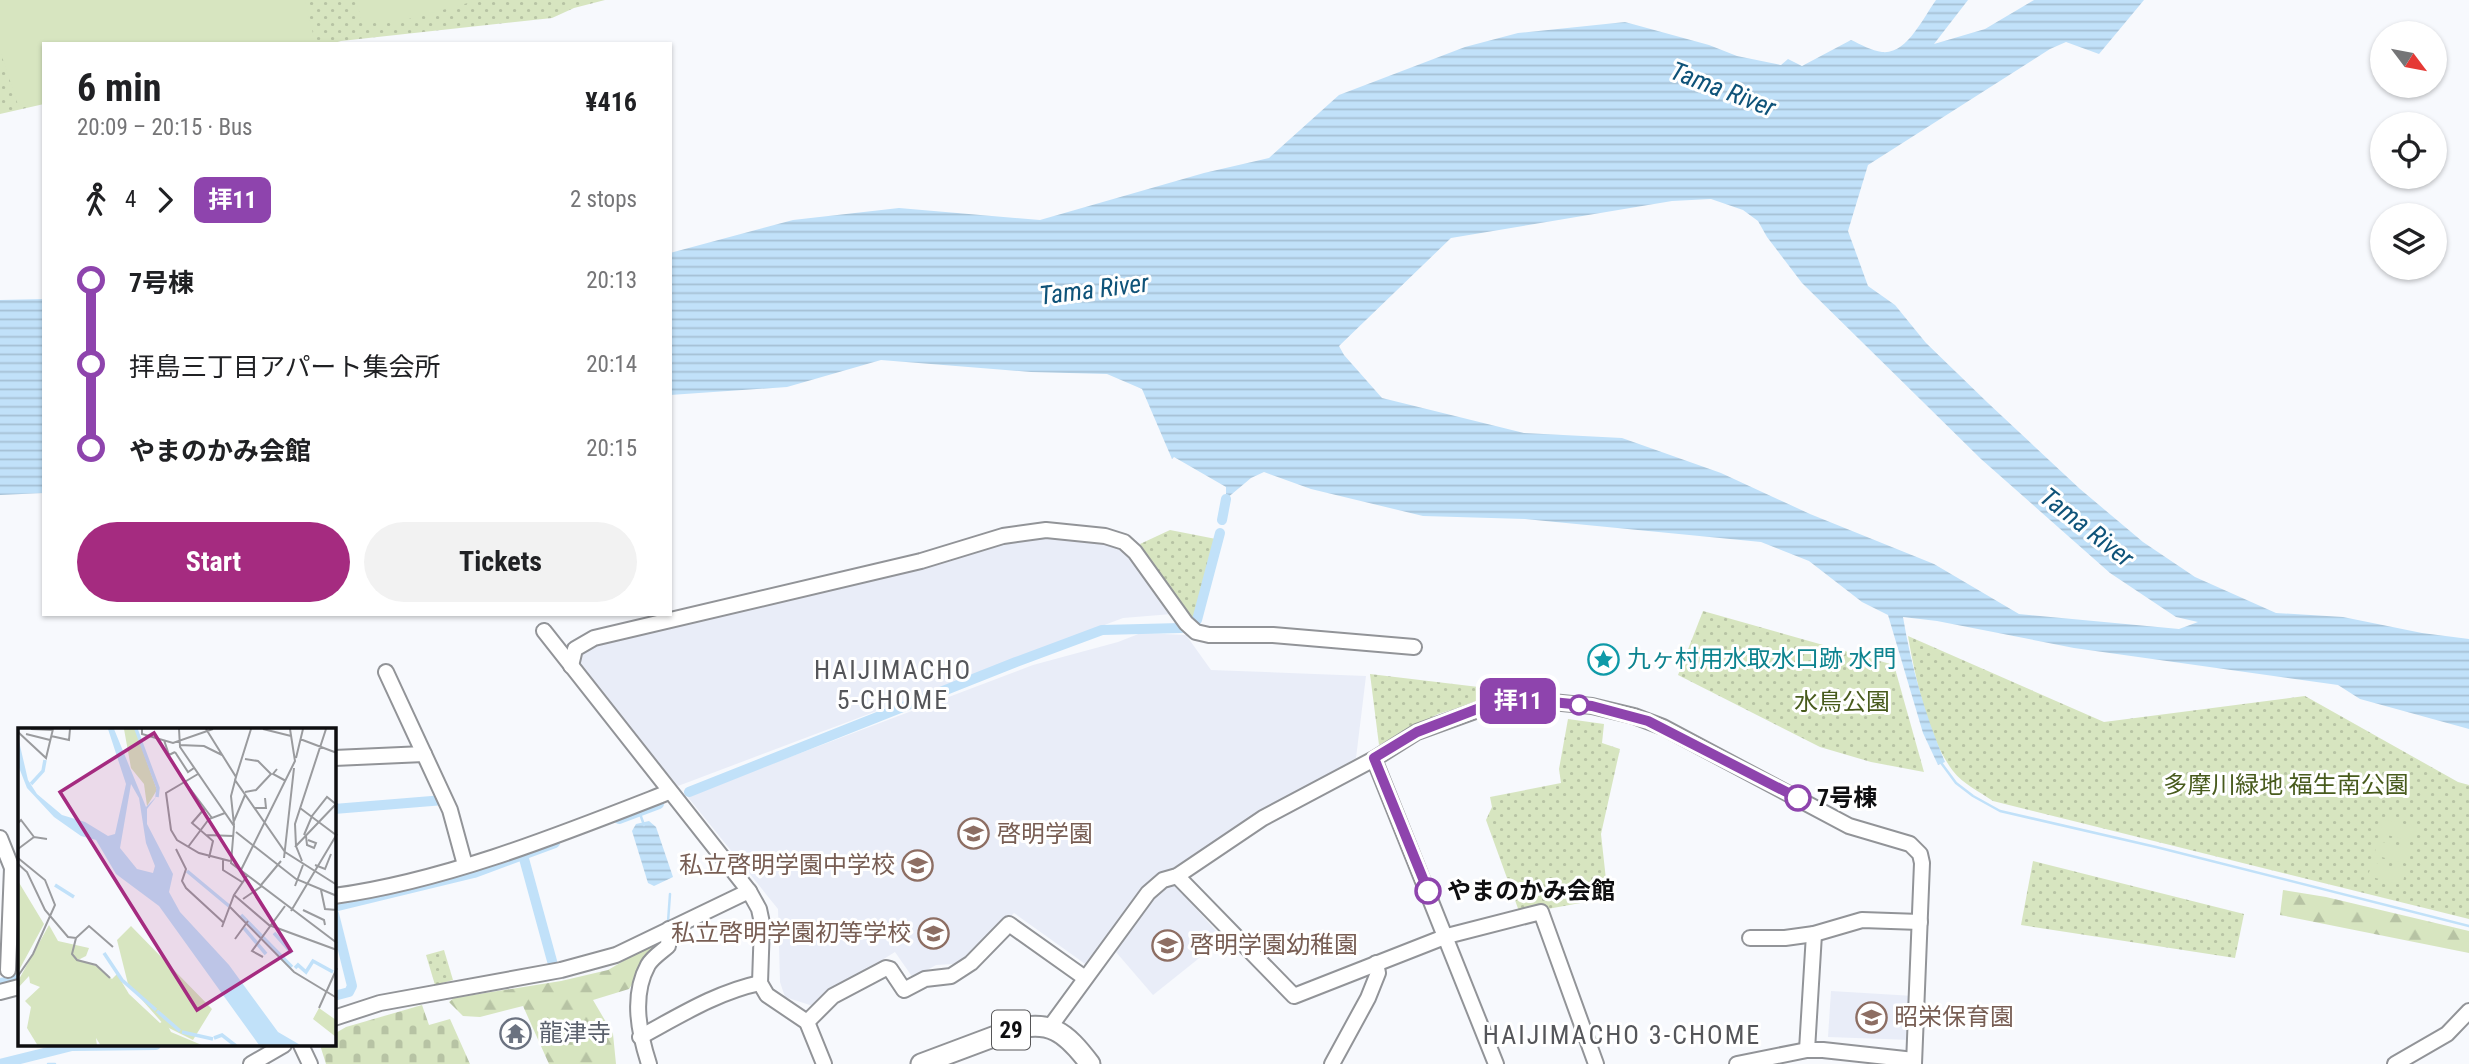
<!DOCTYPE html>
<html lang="en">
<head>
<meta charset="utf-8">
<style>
	:root { --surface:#fff; --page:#f2f2f2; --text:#202124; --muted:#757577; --accent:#a52b80 }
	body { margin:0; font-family:"Roboto Condensed","Noto Sans JP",sans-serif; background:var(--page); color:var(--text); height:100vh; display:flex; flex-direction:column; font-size:26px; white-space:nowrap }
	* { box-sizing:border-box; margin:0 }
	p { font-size:23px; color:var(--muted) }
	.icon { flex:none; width:38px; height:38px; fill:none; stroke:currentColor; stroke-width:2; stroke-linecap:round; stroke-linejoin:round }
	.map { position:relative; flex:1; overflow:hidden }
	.sheet { position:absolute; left:42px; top:42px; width:630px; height:574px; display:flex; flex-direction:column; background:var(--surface); border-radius:0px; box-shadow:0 2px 5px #0004 }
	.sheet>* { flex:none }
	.badge { padding:0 14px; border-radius:10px; font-size:24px; line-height:46px }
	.needle { width:46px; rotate:122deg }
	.fabs { position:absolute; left:2370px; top:21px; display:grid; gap:14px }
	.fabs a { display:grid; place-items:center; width:77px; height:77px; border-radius:50%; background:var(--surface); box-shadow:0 2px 5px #0004; font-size:35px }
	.map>.badge { position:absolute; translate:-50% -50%; box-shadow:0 0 0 4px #fff }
	.legs { display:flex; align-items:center; gap:10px; height:77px; padding:0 35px; font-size:23px }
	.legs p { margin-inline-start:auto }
	.summary { display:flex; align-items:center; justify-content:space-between; height:119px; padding:0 35px }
	h1 { font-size:38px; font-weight:700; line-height:52px }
	.cta { display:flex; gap:14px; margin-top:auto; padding:14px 35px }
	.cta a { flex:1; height:80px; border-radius:42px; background:var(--accent); color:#fff; font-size:28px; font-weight:700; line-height:80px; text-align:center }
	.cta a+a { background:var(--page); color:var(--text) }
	ul { padding:0 35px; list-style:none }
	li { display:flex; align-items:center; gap:24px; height:84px; font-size:26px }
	li i { display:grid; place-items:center; width:10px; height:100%; margin:0 9px; background:currentColor }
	li i::after { content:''; width:18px; height:18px; margin:-9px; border:5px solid; border-radius:50%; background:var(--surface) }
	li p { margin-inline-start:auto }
	li:first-child i { background:linear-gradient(#0000 50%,currentColor 0) }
	li:last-child i { background:linear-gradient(currentColor 50%,#0000 0) }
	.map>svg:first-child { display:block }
	.built { fill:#e9edf8 }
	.grass { fill:url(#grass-dots) }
	.forest { fill:url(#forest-firs) }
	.cemetery { fill:url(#cemetery-stones) }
	.pitch { fill:#d7e5c0 }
	.water { fill:url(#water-rules); fill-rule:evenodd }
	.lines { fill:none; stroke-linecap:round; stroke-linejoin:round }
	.stream { stroke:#c1e1f9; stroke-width:2.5 }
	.canal { stroke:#c1e1f9; stroke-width:10 }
	.minor-casing { stroke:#929498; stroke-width:18 }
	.major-casing { stroke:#929498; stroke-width:23 }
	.minor { stroke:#fff; stroke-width:14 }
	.major { stroke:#fff; stroke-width:19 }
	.line-1-casing { stroke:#fff; stroke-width:16 }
	.line-1 { stroke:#8e44ad; stroke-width:10 }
	.stop-1-dot { fill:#fff; stroke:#8e44ad; stroke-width:3.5 }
	.labels { text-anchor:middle; stroke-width:6; stroke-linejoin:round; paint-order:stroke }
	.shield { fill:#fff; stroke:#565658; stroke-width:2 }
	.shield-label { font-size:23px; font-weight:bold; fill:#0e0e10 }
	.culture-label { font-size:24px; fill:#0d838f; stroke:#fff; text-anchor:start }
	.park-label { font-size:24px; fill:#485b1d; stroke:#fff }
	.stop-label { font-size:24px; font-weight:bold; fill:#0e0e10; stroke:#fff; text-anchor:start }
	.education-label { font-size:24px; fill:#785e54; stroke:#fff; text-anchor:start }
	.worship-label { font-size:24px; fill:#5b616d; stroke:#fff; text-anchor:start }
	.water-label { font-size:26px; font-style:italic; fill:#0f5379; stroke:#fff }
	.neighbourhood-label { font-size:26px; letter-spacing:2px; fill:#55565a; stroke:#fff }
	.inset-river { fill:none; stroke:#c1e1f9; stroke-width:3.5 }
	.inset-road { fill:none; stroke:#9a9b9e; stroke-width:2 }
	.view { fill:#a52b80; fill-opacity:0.15; stroke:#a52b80; stroke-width:3.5 }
	.inset-edge { fill:none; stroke:#0e0e10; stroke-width:3.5 }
</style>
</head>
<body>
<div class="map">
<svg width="2469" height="1064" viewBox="0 0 2469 1064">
	<defs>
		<pattern id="grass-dots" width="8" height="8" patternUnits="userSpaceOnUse" patternTransform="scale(1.75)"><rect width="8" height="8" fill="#d7e5c0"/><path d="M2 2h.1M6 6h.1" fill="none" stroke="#b7c3a4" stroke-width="1.8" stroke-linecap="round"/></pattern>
		<pattern id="forest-firs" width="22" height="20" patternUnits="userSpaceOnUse" patternTransform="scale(1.75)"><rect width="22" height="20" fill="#d7e5c0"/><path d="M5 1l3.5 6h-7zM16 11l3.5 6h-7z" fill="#b7c3a4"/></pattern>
		<pattern id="cemetery-stones" width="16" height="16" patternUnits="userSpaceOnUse" patternTransform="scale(1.75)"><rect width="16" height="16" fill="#d7e5c0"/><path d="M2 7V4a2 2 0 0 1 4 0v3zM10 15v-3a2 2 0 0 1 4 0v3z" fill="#b7c3a4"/></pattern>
		<pattern id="water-rules" width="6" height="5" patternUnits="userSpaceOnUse" patternTransform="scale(1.75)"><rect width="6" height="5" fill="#c1e1f9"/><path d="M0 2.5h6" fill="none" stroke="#a5c0d4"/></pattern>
	</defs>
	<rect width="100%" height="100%" fill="#f7f9fd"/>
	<g class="built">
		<polygon points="1042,536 1086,539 1112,544 1130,555 1172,614 1123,618 678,786 578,665 585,650 597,645 925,567 989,545"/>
		<polygon points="1141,633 1186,635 1211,670 1366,676 1356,758 1168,871 1088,966 1014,913 970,958 954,964 936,965 913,978 895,952 835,989 816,1007 785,997 780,982 778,909 687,796 1033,665 1118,642"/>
		<polygon points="1168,884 1175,885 1223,939 1153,995 1116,952 1150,899"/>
		<polygon points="1831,991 1914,996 1911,1040 1828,1037"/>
	</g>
	<g class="grass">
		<polygon points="0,0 605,0 574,8 552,18 341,41 331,44 44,44 44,104 0,114"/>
		<polygon points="1170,530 1216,539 1193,619 1183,611 1140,544"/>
		<polygon points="1703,611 1894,665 1924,772 1871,762 1820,747 1678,675"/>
		<path d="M1908,636L2104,722L2305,696L2458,782L2469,785V919L1993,801C1980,792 1963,784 1953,771C1928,738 1915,676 1908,636Z"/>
		<polygon points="1370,674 1512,691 1438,714 1379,745"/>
		<polygon points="1568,719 1604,724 1602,743 1620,749 1601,834 1608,898 1520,914 1486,820 1492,807 1490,797 1561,783 1559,769"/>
		<polygon points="2033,861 2244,914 2235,958 2021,925"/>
		<polygon points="444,950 453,980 435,985 426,955"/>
	</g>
	<g class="forest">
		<polygon points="2283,890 2326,897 2469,931 2469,953 2280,915"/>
		<polygon points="649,946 656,948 629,989 593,1000 613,1034 616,1064 549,1064 523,1006 480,1017 463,1016 449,1002 454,998 561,981 608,970"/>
	</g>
	<polygon class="cemetery" points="422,1005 429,1025 450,1019 470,1064 326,1064 320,1045 334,1045 334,1034 346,1027"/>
	<g class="pitch">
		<polygon points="0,0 305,0 314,38 292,44 44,44 44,103 19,108 0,51"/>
		<polygon points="356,0 479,0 405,20 362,22"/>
		<polygon points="2383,819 2417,827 2413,842 2380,833"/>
		<polygon points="2378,841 2412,849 2408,864 2374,855"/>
		<polygon points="2372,862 2406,870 2402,885 2368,876"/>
	</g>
	<g class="water">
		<path d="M1936,0H1968L1934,44L1985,29L2034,0H2144L2099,54L2066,42L2050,49L1868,165L1848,231L1868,286L1895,305L1926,343L1988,403L2080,489L2143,542L2195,577L2276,613L2343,617L2422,633L2469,639V729L2360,699L2338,685L2074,648L1937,621L1903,617C1911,666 1925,715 1945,762L1938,765L1923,733L1888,615L1862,602L1809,561L1761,542L1525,519L1423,516L1311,489L1264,472L1251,478L1226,499V487L1174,457L1172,459L1142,389L1107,374L1031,372L881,360L787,387L670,395V253L793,220L899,208L1040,220L1204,173L1269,158L1339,95L1465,47L1518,33L1625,22L1709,45L1737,56L1781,65L1788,59L1802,66L1851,40C1860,44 1872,51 1882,52C1907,55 1924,16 1936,0ZM1711,199L1743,210L1758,221L1767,237L1802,283L1981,459L2110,573L2176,617L2198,622L2179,629L2019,614L1934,564L1810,514L1721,473L1622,438L1524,433L1382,398L1344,355L1339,346L1451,238L1672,201Z"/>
		<polygon points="44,299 44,493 0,495 0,300"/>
		<polygon points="649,821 656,827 673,877 654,886 648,883 632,831 636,824"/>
	</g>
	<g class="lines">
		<g class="stream">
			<polyline points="1939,760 1956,783 1973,796 2000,811 2156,847 2469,926"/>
			<polyline points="639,811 644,825"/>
			<polyline points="668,922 670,894"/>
			<polyline points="533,982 556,978 618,961"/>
			<polyline points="48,1064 55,1064"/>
		</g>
		<g class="canal">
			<polyline points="1222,520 1226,499"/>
			<polyline points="1197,620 1220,533"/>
			<polyline points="689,792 1016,662 1102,630 1181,628"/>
			<polyline points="334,809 444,800"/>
			<polyline points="619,819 659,804"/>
			<polyline points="523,855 552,961"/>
			<polyline points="334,907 474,873 555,843"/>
			<polyline points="0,983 19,979"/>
			<polyline points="334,996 349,992 352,986 334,914"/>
			<polyline points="0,1064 72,1046 156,1045"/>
		</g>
		<defs>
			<g id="minor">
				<polyline points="544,631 749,891 759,909 762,923 760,983 767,995 807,1022 824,1064"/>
				<polyline points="571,666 575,649 594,638 921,561 1003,536 1046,530 1105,536 1124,542 1135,552 1186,623 1196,632 1209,635 1273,635 1414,647"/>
				<polyline points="386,672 450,810 465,865"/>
				<polyline points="334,758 424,754"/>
				<polyline points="1374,759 1496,1064"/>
				<polyline points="0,838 12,868 8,970"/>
				<polyline points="1177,876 1294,996 1447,936 1541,912 1596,1064"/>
				<path d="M334,896C446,881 564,833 669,792"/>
				<polyline points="1750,938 1785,938 1814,934 1862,920 1920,922"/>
				<polyline points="0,992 19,987"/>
				<polyline points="334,1018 380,1003 561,970 616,955 749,891"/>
				<polyline points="807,1022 833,996 886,968 890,969 904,990 925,979 951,976 971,963 1009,924 1085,978"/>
				<polyline points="1050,1027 1148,893 1163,880 1177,876 1263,818 1374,759 1417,732 1503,701 1552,702 1592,706 1634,716 1663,727 1849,826 1910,844 1920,854 1922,863 1914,1064"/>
				<path d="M640,1037C679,1016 717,992 760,983"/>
				<polyline points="301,1045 310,1064"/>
				<polyline points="1807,1050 1814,934"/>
				<polyline points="251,1064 284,1045"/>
				<path d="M649,1064C639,1033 631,996 648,965C652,958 661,952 668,946L669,929"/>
				<polyline points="1332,1064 1368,998 1378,973 1376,963"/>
				<polyline points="1737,1064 1807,1050 1823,1050 1914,1060"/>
				<polyline points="2395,1064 2447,1034 2469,1011"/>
			</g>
			<path id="major" d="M921,1064L1009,1031C1049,1018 1066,1032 1090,1064"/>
		</defs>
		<use href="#minor" class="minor-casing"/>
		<use href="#major" class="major-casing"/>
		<use href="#minor" class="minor"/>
		<use href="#major" class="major"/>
	</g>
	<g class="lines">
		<defs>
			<polyline id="line-1" points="1428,891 1374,758 1417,732 1485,706 1503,701 1552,702 1592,706 1648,721 1798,798"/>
		</defs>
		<use href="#line-1" class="line-1-casing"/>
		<use href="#line-1" class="line-1"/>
	</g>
	<defs>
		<symbol id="sight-ring" viewBox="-11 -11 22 22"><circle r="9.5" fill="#fff" stroke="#0f9aa8" stroke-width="1.5"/><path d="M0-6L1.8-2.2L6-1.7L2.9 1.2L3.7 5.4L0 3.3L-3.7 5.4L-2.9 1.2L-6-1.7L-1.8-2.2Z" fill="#0f9aa8"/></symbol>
		<symbol id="school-ring" viewBox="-11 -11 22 22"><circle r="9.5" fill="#fff" stroke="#8d6e63" stroke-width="1.5"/><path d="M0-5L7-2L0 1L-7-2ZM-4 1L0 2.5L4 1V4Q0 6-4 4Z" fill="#8d6e63"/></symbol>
		<symbol id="temple-ring" viewBox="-11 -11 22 22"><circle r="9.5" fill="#fff" stroke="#6b7280" stroke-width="1.5"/><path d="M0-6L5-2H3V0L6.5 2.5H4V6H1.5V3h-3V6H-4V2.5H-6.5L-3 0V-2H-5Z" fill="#6b7280"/></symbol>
	</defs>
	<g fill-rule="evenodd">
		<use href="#sight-ring" x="1586" y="642" width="35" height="35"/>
		<use href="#school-ring" x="956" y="816" width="35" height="35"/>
		<use href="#school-ring" x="900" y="848" width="35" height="35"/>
		<use href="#school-ring" x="916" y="916" width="35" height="35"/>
		<use href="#school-ring" x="1150" y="928" width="35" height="35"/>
		<use href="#school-ring" x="1854" y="1000" width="35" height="35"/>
		<use href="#temple-ring" x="498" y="1016" width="35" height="35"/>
	</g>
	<g class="stop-1-dot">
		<circle cx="1579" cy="705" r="9"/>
		<circle cx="1798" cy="798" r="12"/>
		<circle cx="1428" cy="891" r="12"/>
	</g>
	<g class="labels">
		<rect class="shield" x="992" y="1010.5" width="38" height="39" rx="5"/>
		<g class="shield-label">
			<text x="1011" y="1038">29</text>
		</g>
		<g class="culture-label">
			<text x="1627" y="667">九ヶ村用水取水口跡 水門</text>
		</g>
		<g class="park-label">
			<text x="1842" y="710">水鳥公園</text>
			<text x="2286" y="793">多摩川緑地 福生南公園</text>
		</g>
		<g class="stop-label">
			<text x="1817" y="806">7号棟</text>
			<text x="1447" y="899">やまのかみ会館</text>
		</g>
		<g class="education-label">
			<text x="997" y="842">啓明学園</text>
			<text x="895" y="873" text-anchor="end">私立啓明学園中学校</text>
			<text x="911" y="941" text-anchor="end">私立啓明学園初等学校</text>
			<text x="1190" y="953">啓明学園幼稚園</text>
			<text x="1894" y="1025">昭栄保育園</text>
		</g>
		<g class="worship-label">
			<text x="539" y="1041">龍津寺</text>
		</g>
		<g class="water-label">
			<text transform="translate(1723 89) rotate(21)" y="9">Tama River</text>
			<text transform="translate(1094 289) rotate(-7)" y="9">Tama River</text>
			<text transform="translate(2087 527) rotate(38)" y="9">Tama River</text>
		</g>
		<g class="neighbourhood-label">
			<text x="893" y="679">HAIJIMACHO<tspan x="893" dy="30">5-CHOME</tspan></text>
			<text x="1622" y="1044">HAIJIMACHO 3-CHOME</text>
		</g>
	</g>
	<g transform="translate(18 728)">
		<rect width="318" height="318" fill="#f7f9fd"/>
		<path d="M106,1H117L139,62L129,78L126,56L113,40ZM113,198L194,281L175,312L147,298L110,256L99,212ZM301,280L318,292V309L295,291Z" fill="#d7e5c0"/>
		<path d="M0,153L26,196L0,244ZM31,197L40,213L71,220L68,228L60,232L78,238L94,251L99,246L111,266L142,295L147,292L153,304L186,318H83L78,310L79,318H20L9,300L13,279L7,273L22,259L12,255L11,248L0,260V253Z" fill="#d7e5c0"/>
		<path d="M114,202L161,249L148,265L105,222L101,215ZM165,252L187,275L175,290L151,267ZM149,269L167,286L156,297L139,282Z" fill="#d7e5c0"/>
		<path d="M90,1H96L128,79L139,68L129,81V96L155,146L151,164L162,184L211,237L260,304L284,318L241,317L141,178L98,146L78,112L63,108L36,89L9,60L0,37V9L10,52L19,66L44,87L67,94L90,108L97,106L108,56ZM113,56L121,70L128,115L137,138L135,145L119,141L102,120Z" fill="#c1e1f9" fill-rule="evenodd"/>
		<path class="inset-river" d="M118,1L140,60L139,69M13,56L25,43L27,32M169,143L211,178M37,157L56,169M223,187L274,239M226,200L248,226M256,205L274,225M86,225L104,252L138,282M277,240L280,237L288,244L295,233L315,244M139,283L162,303M164,304L195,311M196,310L204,307L218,318"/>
		<path class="inset-road" d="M13,1L35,2M124,1V6L155,15L195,1M161,1L162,19L216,98L213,135L319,215M188,1L218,49L213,68L216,97M233,1L217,52L267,124L319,157M245,1L273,8M0,4L28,30L35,1M8,6L32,12M33,8L51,12L52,1M282,11L319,25M146,12L151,27L157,24M161,17L186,18L204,27M157,24L170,44L176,40M278,30L285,1M227,31L240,33L253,46L238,62L227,64M259,41L255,46L268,53M180,46L148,65L153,102L159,112L181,125L212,133M167,54L194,90M187,80L174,95L195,113L191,130M237,80H248L247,70M282,80L318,107M216,93L227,67M0,95L3,92L16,109M218,104L278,151L319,168M188,107L215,108M286,107L294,88L309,69L319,77M288,108L289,117L296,120L298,115L290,112M170,119L191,91L207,85M277,119L319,75M0,121L16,109L29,111M158,121L168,141L164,153L168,160L206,195M0,130L27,152L37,177L15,226L0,248M266,130L276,40M205,132V142L224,154M284,133L278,118L277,96L308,1M0,136L9,144L27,182L50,209L58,210L71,198L95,219M297,137L307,141L313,126M223,142L277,33L272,1M243,157L263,133M277,158L285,137M303,162L307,181L319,182M216,167L251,197L319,222M225,171L244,158M212,179L276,244L319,270M285,182L306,192L307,197M273,183L319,106M204,199L216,167L229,148M58,210L54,226L59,232L78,237L92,250M217,211L230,193M245,229L234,223L267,178M301,280L319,240"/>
		<path class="view" d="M136,5L273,223L179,282L42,64Z"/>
		<rect width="318" height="318" class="inset-edge"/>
	</g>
</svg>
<div class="fabs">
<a><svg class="needle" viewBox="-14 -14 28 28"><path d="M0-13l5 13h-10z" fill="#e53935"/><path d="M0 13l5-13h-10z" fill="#757577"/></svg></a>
<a><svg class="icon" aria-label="locate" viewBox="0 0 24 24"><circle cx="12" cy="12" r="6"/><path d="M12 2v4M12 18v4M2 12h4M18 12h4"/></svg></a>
<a><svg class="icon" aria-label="layers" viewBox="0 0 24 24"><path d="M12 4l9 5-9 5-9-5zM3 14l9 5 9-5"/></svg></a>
</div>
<b class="badge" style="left:1518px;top:701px;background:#8e44ad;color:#fff">拝11</b>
<section class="sheet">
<div class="summary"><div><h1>6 min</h1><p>20:09 – 20:15 · Bus</p></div><b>¥416</b></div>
<div class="legs"><svg class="icon" aria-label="walk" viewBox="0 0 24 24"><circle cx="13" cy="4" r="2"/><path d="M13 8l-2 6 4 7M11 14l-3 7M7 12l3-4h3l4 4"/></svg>4<svg class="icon" aria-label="forward" viewBox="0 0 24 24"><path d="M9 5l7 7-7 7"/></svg><b class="badge" style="background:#8e44ad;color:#fff">拝11</b><p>2 stops</p></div>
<ul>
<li><i style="color:#8e44ad"></i><b>7号棟</b><p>20:13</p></li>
<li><i style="color:#8e44ad"></i><span>拝島三丁目アパート集会所</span><p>20:14</p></li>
<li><i style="color:#8e44ad"></i><b>やまのかみ会館</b><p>20:15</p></li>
</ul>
<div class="cta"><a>Start</a><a>Tickets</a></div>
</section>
</div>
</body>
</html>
